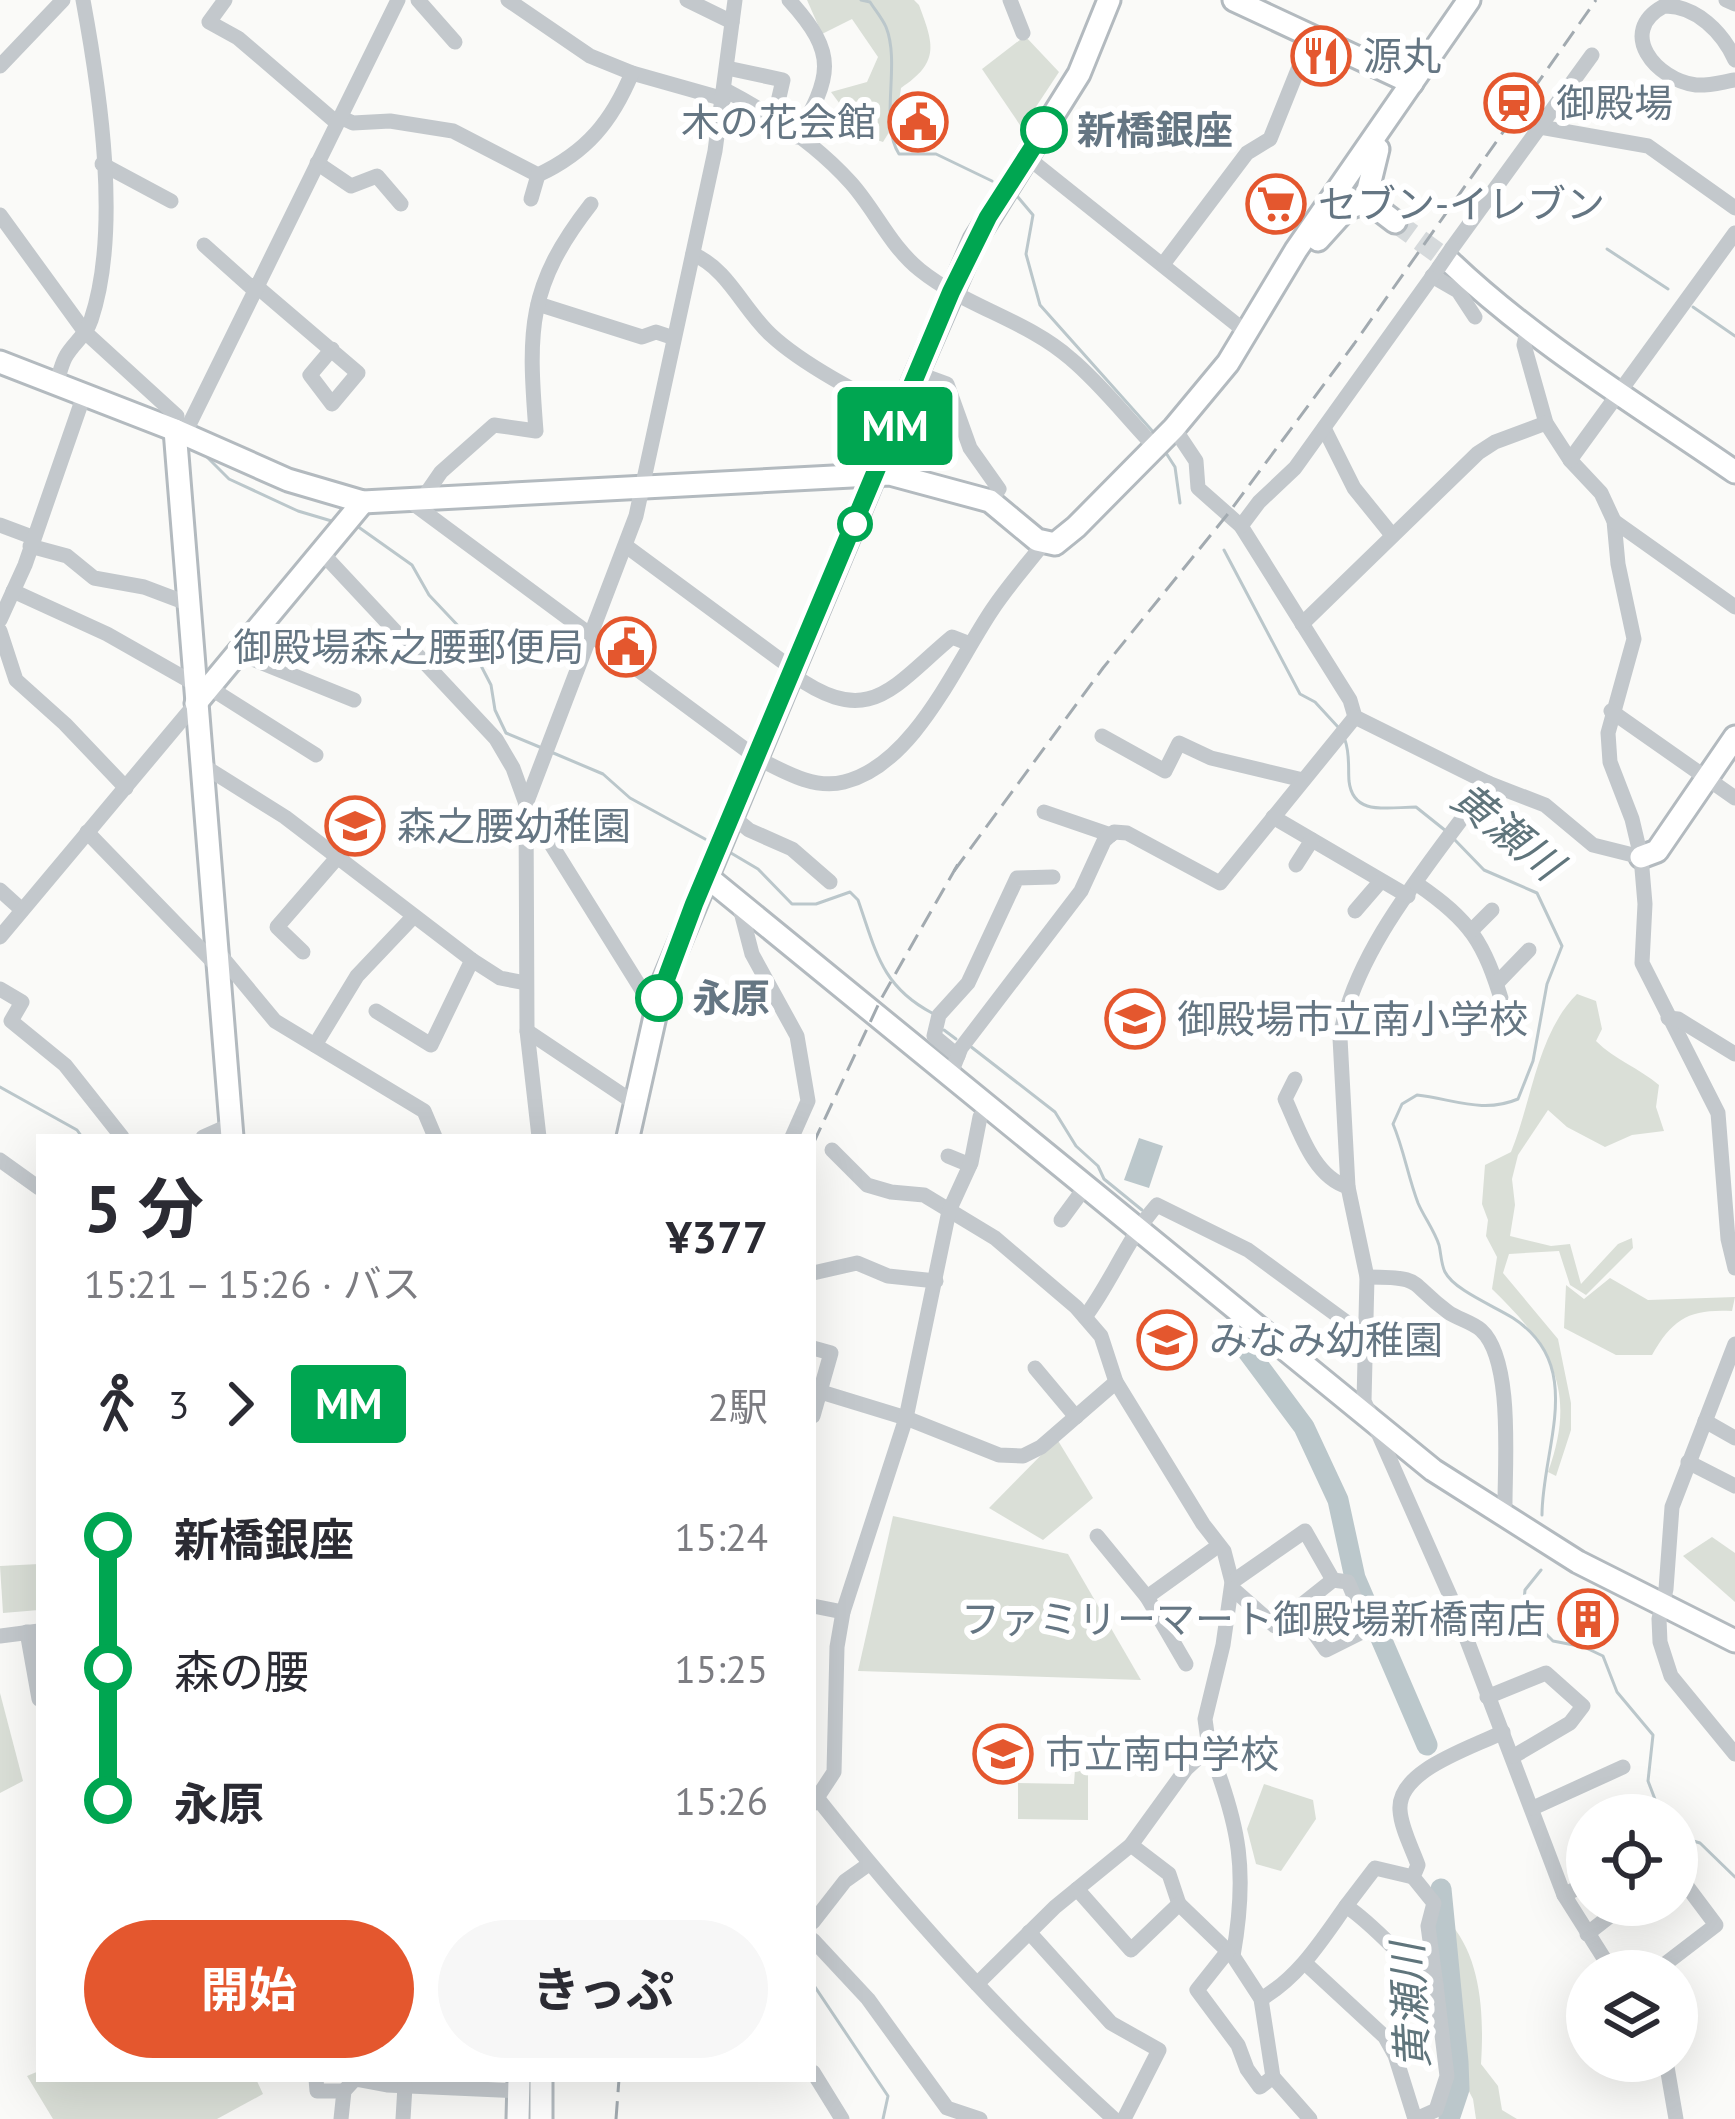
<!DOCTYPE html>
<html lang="ja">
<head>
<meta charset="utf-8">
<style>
	:root { --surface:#fff; --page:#f7f7f7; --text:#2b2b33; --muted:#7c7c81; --accent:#e4572e }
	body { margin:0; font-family:"PT Sans","Noto Sans JP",sans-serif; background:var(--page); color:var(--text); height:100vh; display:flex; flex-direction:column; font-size:45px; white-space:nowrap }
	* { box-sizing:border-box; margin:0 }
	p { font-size:39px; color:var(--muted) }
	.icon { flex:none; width:66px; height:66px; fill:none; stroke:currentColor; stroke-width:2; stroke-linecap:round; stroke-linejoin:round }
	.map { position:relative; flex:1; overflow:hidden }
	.sheet { position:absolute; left:36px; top:1134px; width:780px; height:948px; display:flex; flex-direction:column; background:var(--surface); border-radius:0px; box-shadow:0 12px 48px #0002 }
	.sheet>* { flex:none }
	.badge { padding:0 24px; border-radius:9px; font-size:42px; line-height:78px }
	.tools { position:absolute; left:1566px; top:1794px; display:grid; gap:24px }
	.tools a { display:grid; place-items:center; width:132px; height:132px; border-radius:50%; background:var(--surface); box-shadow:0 12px 48px #0002; font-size:60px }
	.map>.badge { position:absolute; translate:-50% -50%; box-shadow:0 0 0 6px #fff }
	.legs { display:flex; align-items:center; gap:18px; height:132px; padding:0 48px; font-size:39px }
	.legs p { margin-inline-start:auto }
	.headline { display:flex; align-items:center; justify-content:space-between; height:204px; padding:0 48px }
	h1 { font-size:66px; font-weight:700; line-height:90px }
	.primary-button { display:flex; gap:24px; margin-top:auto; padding:24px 48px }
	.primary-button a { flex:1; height:138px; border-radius:72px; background:var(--accent); color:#fff; font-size:48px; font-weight:700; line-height:138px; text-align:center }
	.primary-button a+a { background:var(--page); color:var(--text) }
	ul { padding:0 48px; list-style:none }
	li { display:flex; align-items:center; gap:42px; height:132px; font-size:45px }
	li i { display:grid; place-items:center; width:18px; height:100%; margin:0 15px; background:currentColor }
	li i::after { content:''; width:30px; height:30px; margin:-15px; border:9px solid; border-radius:50%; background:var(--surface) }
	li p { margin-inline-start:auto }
	li:first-child i { background:linear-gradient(#0000 50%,currentColor 0) }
	li:last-child i { background:linear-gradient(currentColor 50%,#0000 0) }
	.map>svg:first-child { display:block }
	.green { fill:#dadfd7 }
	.water { fill:#bbc7cb }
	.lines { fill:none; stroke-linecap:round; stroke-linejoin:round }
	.stream { stroke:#bbc7cb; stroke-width:3 }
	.river { stroke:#bbc7cb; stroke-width:21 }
	.secondary-tunnel { stroke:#d5d9db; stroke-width:21; stroke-dasharray:21 10; stroke-linecap:butt }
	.secondary-casing { stroke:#b3babf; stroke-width:27 }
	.street { stroke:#c3c8cc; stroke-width:15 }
	.secondary { stroke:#fff; stroke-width:21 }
	.rail { stroke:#a2aab0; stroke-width:3; stroke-dasharray:18 9; stroke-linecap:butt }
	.street-bridge { stroke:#c3c8cc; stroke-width:15 }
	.line-1-casing { stroke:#fff; stroke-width:27 }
	.line-1 { stroke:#00a651; stroke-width:18 }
	.stop-1-dot { fill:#fff; stroke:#00a651; stroke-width:6 }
	.labels { text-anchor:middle; stroke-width:12; stroke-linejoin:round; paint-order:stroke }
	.poi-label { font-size:39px; fill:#657683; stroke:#fff; text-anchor:start }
	.stop-label { font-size:39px; font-weight:bold; fill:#657683; stroke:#fff; text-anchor:start }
	.water-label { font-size:42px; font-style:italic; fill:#60757c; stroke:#fff }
</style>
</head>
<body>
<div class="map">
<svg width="1735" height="2119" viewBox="0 0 1735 2119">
	<rect width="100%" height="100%" fill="#fafaf8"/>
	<g class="green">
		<path d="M807,0H914L919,5C934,45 940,62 901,88L896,121L883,142L863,135L831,92L867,82L878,57L852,19L822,34Z"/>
		<polygon points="1025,36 1059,72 1022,128 982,69"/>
		<path d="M1577,994L1596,1001L1602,1029L1596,1041C1615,1060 1639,1068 1659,1085L1656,1107L1664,1131L1632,1135L1605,1147L1567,1127L1548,1110L1518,1155L1512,1179L1515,1205L1510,1236L1551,1246L1570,1244L1581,1284L1618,1244L1632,1238L1633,1248L1586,1295L1570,1285L1559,1251L1509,1254L1503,1273L1558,1339L1571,1403V1430L1556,1476L1548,1472C1578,1390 1551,1346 1492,1289L1497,1257L1486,1236L1488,1220L1482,1204L1485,1165L1511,1152C1532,1101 1537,1034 1577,994Z"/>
		<path d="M1610,1278L1648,1300L1735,1297L1732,1311C1690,1309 1673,1318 1652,1355H1616L1564,1328L1566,1285L1584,1299Z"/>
		<polygon points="1057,1439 1093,1498 1043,1540 989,1508"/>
		<polygon points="893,1516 1068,1554 1141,1680 858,1671"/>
		<polygon points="1712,1537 1735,1553 1735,1602 1683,1556"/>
		<polygon points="39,1564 39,1610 3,1613 0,1566"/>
		<polygon points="0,1693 23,1781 0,1793"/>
		<polygon points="1075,1770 1088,1770 1088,1820 1018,1819 1018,1783 1074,1784"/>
		<polygon points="1264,1784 1313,1800 1316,1819 1281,1871 1256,1864 1247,1829"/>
		<path d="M1451,1924C1482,1961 1484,2017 1481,2064L1498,2086L1502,2110L1517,2119H1476L1473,2099L1463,2080Z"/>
		<polygon points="39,2071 39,2079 256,2079 263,2094 217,2119 53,2119 27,2076"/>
	</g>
	<polygon class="water" points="1139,1138 1163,1146 1149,1188 1124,1180"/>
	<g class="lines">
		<g class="stream">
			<path d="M861,0L870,2C875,10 882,18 886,27C901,64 879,123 899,154H936L992,181"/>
			<polyline points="1017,196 1033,215 1026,254 1040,305 1155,434"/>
			<polyline points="1607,249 1668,289"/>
			<polyline points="1693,307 1735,336"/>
			<polyline points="1166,453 1175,467 1180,503"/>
			<polyline points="206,456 229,479 298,511 335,522"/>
			<polyline points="357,526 412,565 429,595 463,631 491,685 495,710 506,733 542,748"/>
			<polyline points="1224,550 1300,694 1315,702 1338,727"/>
			<path d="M1345,740C1350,754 1348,767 1349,781C1353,817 1389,807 1416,807L1446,831"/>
			<polyline points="551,752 603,774 630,798 705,839"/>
			<path d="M1453,838L1484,870L1537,893L1562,946L1547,984L1533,1061L1518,1099C1483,1114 1453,1099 1417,1095L1402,1104L1393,1124C1404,1150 1408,1177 1418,1203C1424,1217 1434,1230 1439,1245C1441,1253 1441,1264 1445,1272C1454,1290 1494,1306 1513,1318C1587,1366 1542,1448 1542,1515"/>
			<path d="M731,853L758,869L792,904H816L850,892L858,900C876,951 881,986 932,1013"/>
			<polyline points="944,1030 956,1039"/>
			<polyline points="970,1046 1055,1112 1076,1146 1098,1166 1104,1179 1142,1210"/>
			<polyline points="0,1087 77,1130 82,1137"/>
			<polyline points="1541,1570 1525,1590 1523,1611 1553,1641 1584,1647 1603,1656 1617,1692 1653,1735 1648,1781 1661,1815"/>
			<polyline points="1677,1836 1700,1843 1735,1877"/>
			<polyline points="813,1984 888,2096 883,2119"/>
		</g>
		<g class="river">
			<polyline points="1240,1341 1304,1427 1338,1500 1355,1578 1427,1745"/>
			<polyline points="1441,1889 1458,2062 1459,2089 1449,2119"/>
		</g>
		<polyline class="secondary-tunnel" points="1395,222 1450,262"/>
		<defs>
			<g id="secondary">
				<polyline points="1234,0 1412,83"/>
				<polyline points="1378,149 1367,194 1374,206 1395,222"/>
				<polyline points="1318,240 1346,209 1370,200"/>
				<path d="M1450,262C1535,343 1638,405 1735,472"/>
				<polyline points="0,362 175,430 288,480 363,502 890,474 990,501 1037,540 1055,544 1076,527 1174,428 1228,363 1296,250 1469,0"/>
				<polyline points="175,430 232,1137"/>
				<polyline points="196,703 363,502"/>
				<polyline points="1641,857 1657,851 1735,737"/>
				<polyline points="706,876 1433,1470 1578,1562 1735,1641"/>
				<polyline points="628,1137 662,985 917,373 975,240 1079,74 1109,0"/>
				<polyline points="518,2119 519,2079"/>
				<polyline points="541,2119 541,2079"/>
			</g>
		</defs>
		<use href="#secondary" class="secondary-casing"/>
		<g class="street">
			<polyline points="225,0 209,22 238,38 337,123"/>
			<polyline points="418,0 455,42"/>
			<polyline points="508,0 590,56 632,73 724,99"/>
			<polyline points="687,0 732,22"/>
			<path d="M789,0C839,55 831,76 797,137"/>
			<polyline points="1010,0 1023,33"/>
			<polyline points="1726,0 1735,4"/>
			<path d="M1735,60C1723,33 1696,5 1664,6C1616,32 1656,80 1696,85C1709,86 1722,82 1735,80"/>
			<polyline points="0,66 63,0"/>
			<polyline points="727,68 783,80 777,106 771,117"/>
			<path d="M725,90C769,113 817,145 851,183C876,211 890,246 920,270C966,307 1027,320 1071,359C1101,384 1127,418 1154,446"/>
			<path d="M340,117L353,123L390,121L453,131L538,175C587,152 612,121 632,73"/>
			<polyline points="1540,127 1648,146 1735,208"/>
			<polyline points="1027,157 1246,332"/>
			<polyline points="317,163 351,186 377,176 401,204"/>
			<polyline points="102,164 171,201"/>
			<polyline points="531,199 538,175"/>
			<polyline points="0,215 85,332 177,416 175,430"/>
			<polyline points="204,245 253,289"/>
			<polyline points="1452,248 1592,55"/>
			<path d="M693,254C729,270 742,308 771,335C801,363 863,397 901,413"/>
			<polyline points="1164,263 1247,153 1270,139 1311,37"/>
			<polyline points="1432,276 1458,291 1475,317"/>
			<polyline points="255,285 358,373 332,404 310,375 332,349"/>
			<polyline points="538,304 642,337 656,332 674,338"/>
			<polyline points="1528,327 1524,345 1546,423 1570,460 1601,493 1614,521 1618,564 1634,639 1608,733 1610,762 1632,819 1641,857"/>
			<polyline points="917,373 947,384 970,448 999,489 990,501"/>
			<path d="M56,384C59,376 61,366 65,358C72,344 86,336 91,320C121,231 100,92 83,0"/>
			<polyline points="1174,428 1196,461 1198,488 1241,526 1350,700 1355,717 1488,783 1545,805 1593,845 1641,857 1645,904 1642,963 1718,1113 1728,1239 1735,1268"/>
			<polyline points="1324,428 1354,488 1392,535"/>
			<polyline points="184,435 398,0"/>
			<polyline points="1570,460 1735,233"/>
			<path d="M421,501L441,472L494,425L536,431C528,330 527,286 591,204"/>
			<path d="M411,502L757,758C783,771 814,790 844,782C914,765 955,665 992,610C1007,587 1026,566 1043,544"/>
			<polyline points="1614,521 1735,607"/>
			<polyline points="0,525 32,537"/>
			<polyline points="1241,526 1259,502 1295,468 1439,267"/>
			<polyline points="30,546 67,556 94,578 144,587 189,604"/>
			<polyline points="626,546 794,670"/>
			<polyline points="323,554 496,739 513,768 526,804 655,1011"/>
			<polyline points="13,591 107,634 195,684"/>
			<polyline points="0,620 25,565 84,395"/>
			<polyline points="1302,624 1478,453 1495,442 1546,423"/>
			<polyline points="0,631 16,680 65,724 126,788"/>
			<polyline points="240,654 354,700"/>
			<path d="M792,674C870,730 892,687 952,637L970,644"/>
			<polyline points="210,688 316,755"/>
			<polyline points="1611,711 1735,798"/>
			<polyline points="1102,736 1165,771 1179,743 1211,758 1303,780"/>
			<polyline points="202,765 285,817 472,960 500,978 526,983"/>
			<path d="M1488,783C1436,857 1354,948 1340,1038L1348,1187L1367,1277L1364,1401L1451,1598L1564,1895L1612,1971"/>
			<polyline points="1044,812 1111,835"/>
			<polyline points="731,815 749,830 792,849 830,882"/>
			<polyline points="1273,817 1408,896"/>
			<polyline points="87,832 218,967"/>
			<polyline points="1296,865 1312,840"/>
			<path d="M1417,884C1471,921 1484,942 1503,1005"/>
			<polyline points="0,890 22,910"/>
			<polyline points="739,904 752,954 797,1036 808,1101 792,1137"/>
			<polyline points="1355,911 1380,882"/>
			<polyline points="1471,931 1492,910"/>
			<polyline points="0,937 196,703"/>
			<polyline points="217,951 275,1021 424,1111 435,1137"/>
			<polyline points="303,952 277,927 336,859"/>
			<polyline points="1497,983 1529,950"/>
			<polyline points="0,989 22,1002 11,1021 65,1065 122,1137"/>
			<polyline points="376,1011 431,1045 472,960"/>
			<polyline points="1668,1018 1678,1019 1735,1054"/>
			<polyline points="527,1031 636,1104"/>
			<polyline points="315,1045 357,976 413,917"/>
			<polyline points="958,1056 934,1036 939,1015 968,983 1017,878 1053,877"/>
			<polyline points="951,1073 961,1048 1081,891 1104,841 1114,832 1127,833 1220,883 1355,717"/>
			<path d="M1295,1079L1285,1099C1299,1129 1313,1177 1348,1187"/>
			<polyline points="203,1137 230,1125"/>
			<polyline points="539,1137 527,1031 526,804 636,516 715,151 735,0"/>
			<polyline points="832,1150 867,1185 891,1192 924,1195 995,1238 1076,1307 1101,1336 1116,1382 1203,1524 1224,1551 1232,1582 1223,1645 1205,1719 1209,1748 1186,1769 1131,1845 1055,1907 977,1984"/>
			<polyline points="948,1156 970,1165"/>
			<polyline points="0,1160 39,1188"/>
			<polyline points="1061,1220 1086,1186"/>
			<polyline points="813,1273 857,1263 888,1276 936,1281"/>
			<path d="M1367,1277C1426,1277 1407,1282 1448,1312C1458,1319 1472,1322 1481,1330C1513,1359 1505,1461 1505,1503L1499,1514"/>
			<path d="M1085,1317C1112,1281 1127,1239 1157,1205L1248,1250L1364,1335"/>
			<polyline points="1735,1344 1672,1507 1666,1589 1659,1619 1660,1642 1671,1676 1735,1754"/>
			<polyline points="813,1348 831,1353 813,1416"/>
			<polyline points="1035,1368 1076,1417"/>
			<polyline points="821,1392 906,1418 999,1455 1023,1456 1041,1447 1116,1382"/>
			<polyline points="1705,1421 1735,1438"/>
			<polyline points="1688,1462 1735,1486"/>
			<polyline points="1097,1536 1147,1597 1186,1664"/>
			<polyline points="1232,1582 1305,1531 1333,1580 1348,1582 1368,1629 1326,1650 1296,1608"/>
			<polyline points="1233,1589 1275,1626 1333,1580"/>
			<polyline points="1147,1597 1218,1546"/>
			<polyline points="813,1606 843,1612"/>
			<polyline points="27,1632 39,1699"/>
			<polyline points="0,1636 39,1631"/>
			<polyline points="1487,1697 1546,1673 1583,1706 1570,1723 1514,1756"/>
			<path d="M1209,1748C1240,1827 1248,1872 1233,1956L1261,1999L1273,2077L1310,2119"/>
			<path d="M818,1799C908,1913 1006,2021 1114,2119"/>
			<polyline points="813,1804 834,1772 837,1647 843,1612 906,1418 949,1211 971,1163 980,1117 989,1106"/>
			<polyline points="1533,1808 1623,1767"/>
			<polyline points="1131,1845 1169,1874 1179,1904"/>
			<polyline points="1077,1889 1131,1950 1179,1904 1233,1956"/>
			<polyline points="1564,1895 1587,1883"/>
			<polyline points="1346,1906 1375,1868 1413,1877"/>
			<polyline points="813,1922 845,1881 869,1864"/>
			<polyline points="1029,1932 1111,2023 1159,2050 1124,2119"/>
			<polyline points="1587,1934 1624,1905"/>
			<polyline points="813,1940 868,1999 947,2108 980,2119"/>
			<polyline points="1228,1951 1197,1990 1238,2045 1247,2069 1260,2087 1273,2077"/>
			<polyline points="1305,1963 1385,2037 1395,2055 1415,2119"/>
			<polyline points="1656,1971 1716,1925 1677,1873"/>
			<path d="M1436,1985L1428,1926L1434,1903L1413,1877L1418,1865C1412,1848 1401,1828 1400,1810C1397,1770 1472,1748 1503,1732"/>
			<path d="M1261,1999C1299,1977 1321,1941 1346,1906C1379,1928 1403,1962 1436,1985L1447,2076L1436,2110L1416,2119"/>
			<polyline points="1666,2061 1676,2119"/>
			<polyline points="813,2072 842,2119"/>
			<polyline points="316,2079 317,2091 344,2091"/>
			<polyline points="341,2119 344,2091 355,2079 387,2085 519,2091"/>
			<polyline points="403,2119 405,2086"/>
		</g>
		<use href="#secondary" class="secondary"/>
		<g class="rail">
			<polyline points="954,871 1103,668 1227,515 1354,344 1596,0"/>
			<polyline points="813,1144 881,999 962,857"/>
			<polyline points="616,2119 619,2079"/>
		</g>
		<polyline class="street-bridge" points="1439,267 1452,248"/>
	</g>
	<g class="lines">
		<defs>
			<polyline id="line-1" points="659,998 694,904 951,292 988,217 1044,130"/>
		</defs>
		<use href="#line-1" class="line-1-casing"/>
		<use href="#line-1" class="line-1"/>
	</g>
	<defs>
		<symbol id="restaurant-ring" viewBox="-11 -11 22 22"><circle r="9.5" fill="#fff" stroke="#e4572e" stroke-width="1.5"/><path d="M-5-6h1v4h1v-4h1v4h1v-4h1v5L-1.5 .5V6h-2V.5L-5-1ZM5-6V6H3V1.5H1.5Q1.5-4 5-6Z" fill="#e4572e"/></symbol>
		<symbol id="station-ring" viewBox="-11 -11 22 22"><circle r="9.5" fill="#fff" stroke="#e4572e" stroke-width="1.5"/><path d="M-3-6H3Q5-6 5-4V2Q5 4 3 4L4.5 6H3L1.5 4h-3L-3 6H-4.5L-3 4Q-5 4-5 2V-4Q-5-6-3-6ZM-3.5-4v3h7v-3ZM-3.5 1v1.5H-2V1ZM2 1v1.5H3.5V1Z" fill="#e4572e"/></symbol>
		<symbol id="civic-ring" viewBox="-11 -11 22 22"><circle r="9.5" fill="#fff" stroke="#e4572e" stroke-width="1.5"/><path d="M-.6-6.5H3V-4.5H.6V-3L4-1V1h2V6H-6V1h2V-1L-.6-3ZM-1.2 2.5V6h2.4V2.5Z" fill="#e4572e"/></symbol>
		<symbol id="supermarket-ring" viewBox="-11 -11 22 22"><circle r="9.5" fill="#fff" stroke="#e4572e" stroke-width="1.5"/><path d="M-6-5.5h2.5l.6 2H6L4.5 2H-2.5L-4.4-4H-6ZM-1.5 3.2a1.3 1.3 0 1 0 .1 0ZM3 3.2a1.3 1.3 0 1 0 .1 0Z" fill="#e4572e"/></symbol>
		<symbol id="school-ring" viewBox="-11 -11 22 22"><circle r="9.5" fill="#fff" stroke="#e4572e" stroke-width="1.5"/><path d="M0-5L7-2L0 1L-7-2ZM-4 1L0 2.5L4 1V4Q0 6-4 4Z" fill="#e4572e"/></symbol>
		<symbol id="building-ring" viewBox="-11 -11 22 22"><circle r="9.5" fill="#fff" stroke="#e4572e" stroke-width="1.5"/><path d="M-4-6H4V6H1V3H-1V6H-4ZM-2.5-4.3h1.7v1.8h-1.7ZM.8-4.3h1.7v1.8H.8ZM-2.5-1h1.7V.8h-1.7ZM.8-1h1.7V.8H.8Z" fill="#e4572e"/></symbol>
	</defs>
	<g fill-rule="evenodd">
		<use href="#restaurant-ring" x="1288" y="23" width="66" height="66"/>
		<use href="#station-ring" x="1481" y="70" width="66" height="66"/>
		<use href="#civic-ring" x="885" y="89" width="66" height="66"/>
		<use href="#supermarket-ring" x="1243" y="171" width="66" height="66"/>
		<use href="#civic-ring" x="593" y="614" width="66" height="66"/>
		<use href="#school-ring" x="322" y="793" width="66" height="66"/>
		<use href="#school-ring" x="1102" y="986" width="66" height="66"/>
		<use href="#school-ring" x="1134" y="1307" width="66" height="66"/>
		<use href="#building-ring" x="1555" y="1586" width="66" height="66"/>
		<use href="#school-ring" x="970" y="1721" width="66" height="66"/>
	</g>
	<g class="stop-1-dot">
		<circle cx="1044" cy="130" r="21"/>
		<circle cx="855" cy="524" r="15"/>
		<circle cx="659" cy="998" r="21"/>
	</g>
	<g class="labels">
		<g class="poi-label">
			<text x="1363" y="70">源丸</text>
			<text x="1556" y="117">御殿場</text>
			<text x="876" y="136" text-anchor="end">木の花会館</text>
			<text x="1318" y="218">セブン-イレブン</text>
			<text x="584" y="661" text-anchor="end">御殿場森之腰郵便局</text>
			<text x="397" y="840">森之腰幼稚園</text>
			<text x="1177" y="1033">御殿場市立南小学校</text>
			<text x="1209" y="1354">みなみ幼稚園</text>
			<text x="1546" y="1633" text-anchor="end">ファミリーマート御殿場新橋南店</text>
			<text x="1045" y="1768">市立南中学校</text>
		</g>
		<g class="stop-label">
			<text x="1077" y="144">新橋銀座</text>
			<text x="692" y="1012">永原</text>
		</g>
		<g class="water-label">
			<text transform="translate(1507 831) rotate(39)" y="15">黄瀬川</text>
			<text transform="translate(1410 2006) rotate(-93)" y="15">黄瀬川</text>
		</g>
	</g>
</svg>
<div class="tools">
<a><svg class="icon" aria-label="locate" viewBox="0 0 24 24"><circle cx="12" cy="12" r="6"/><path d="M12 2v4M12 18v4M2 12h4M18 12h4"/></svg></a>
<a><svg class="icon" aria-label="layers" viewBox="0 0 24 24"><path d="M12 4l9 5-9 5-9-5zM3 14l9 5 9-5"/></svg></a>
</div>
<b class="badge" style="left:895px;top:426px;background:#00a651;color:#fff">MM</b>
<section class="sheet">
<div class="headline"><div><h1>5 分</h1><p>15:21 – 15:26 · バス</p></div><b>¥377</b></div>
<div class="legs"><svg class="icon" aria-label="walk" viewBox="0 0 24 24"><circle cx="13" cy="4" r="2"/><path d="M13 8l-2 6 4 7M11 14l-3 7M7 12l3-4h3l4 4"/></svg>3<svg class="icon" aria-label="forward" viewBox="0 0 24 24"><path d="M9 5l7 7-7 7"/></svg><b class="badge" style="background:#00a651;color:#fff">MM</b><p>2駅</p></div>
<ul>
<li><i style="color:#00a651"></i><b>新橋銀座</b><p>15:24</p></li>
<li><i style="color:#00a651"></i><span>森の腰</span><p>15:25</p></li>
<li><i style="color:#00a651"></i><b>永原</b><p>15:26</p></li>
</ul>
<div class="primary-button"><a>開始</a><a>きっぷ</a></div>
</section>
</div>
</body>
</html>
